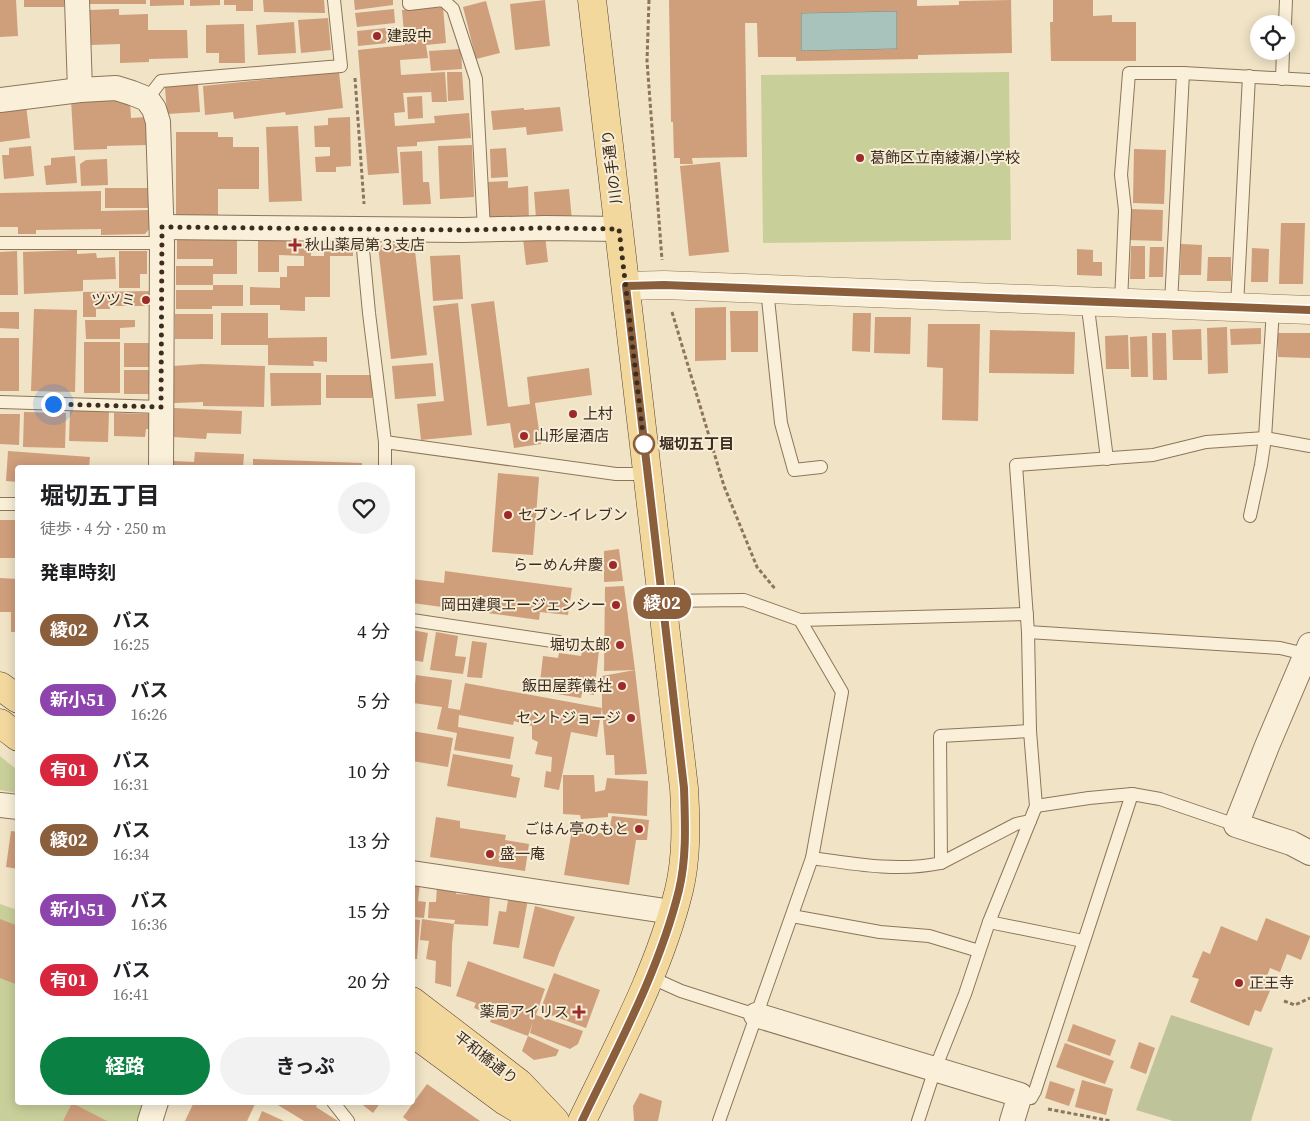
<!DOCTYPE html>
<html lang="ja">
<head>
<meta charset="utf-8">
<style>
	:root { --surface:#fff; --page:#f2f2f2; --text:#202124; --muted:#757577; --accent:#0b8043 }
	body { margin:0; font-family:"Source Serif 4","Noto Sans JP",serif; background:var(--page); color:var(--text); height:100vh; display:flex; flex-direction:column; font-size:19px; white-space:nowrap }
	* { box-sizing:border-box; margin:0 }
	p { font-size:16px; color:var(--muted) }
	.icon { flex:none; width:28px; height:28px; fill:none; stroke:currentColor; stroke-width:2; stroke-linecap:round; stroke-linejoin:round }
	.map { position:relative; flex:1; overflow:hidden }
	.details { position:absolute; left:15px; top:465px; width:400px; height:640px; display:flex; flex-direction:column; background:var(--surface); border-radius:5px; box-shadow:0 2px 12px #0003 }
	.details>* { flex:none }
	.badge { padding:0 10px; border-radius:16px; font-size:18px; line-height:32px }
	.tools { position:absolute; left:1250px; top:15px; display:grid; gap:10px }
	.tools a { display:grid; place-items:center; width:45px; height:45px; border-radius:50%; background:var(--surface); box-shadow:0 2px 12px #0003; font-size:25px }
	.you { position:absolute; width:25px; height:25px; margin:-12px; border:4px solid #fff; border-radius:50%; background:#1a73e8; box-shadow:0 0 0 8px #1a73e833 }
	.map>.badge { position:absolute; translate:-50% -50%; box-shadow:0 0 0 2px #fff }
	h2 { padding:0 25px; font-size:19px; line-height:45px }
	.round { display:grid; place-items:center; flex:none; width:52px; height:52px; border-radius:26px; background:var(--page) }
	.overview { display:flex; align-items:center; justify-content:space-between; height:85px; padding:0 25px }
	h1 { font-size:24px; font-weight:700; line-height:38px }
	.button { display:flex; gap:10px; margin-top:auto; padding:10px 25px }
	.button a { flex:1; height:58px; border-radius:30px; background:var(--accent); color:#fff; font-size:20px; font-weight:700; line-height:58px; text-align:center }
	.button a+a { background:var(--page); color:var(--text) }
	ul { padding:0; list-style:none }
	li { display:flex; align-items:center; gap:15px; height:70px; padding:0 25px }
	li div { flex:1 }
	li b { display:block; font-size:19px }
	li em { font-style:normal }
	li .badge { min-width:55px; font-weight:700; text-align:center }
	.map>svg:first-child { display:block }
	.green { fill:#c9cf99 }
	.cemetery { fill:#bec399 }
	.water { fill:#a8c3bb; stroke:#6e9289 }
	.building { fill:#cf9e7b; fill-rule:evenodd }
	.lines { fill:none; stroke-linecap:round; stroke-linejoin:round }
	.service-casing { stroke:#8c755b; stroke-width:14 }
	.minor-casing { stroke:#8c755b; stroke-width:26 }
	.tertiary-casing { stroke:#8c755b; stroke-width:29 }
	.primary-casing { stroke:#5a432f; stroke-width:29 }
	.path { stroke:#8c755b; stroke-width:3; stroke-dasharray:4 2.5; stroke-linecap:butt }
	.service { stroke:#faf0da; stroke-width:12 }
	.minor { stroke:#faf0da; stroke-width:24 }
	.tertiary { stroke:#faf0da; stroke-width:28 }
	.primary { stroke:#f3d89e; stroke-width:28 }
	.line-casing { stroke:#fff; stroke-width:11 }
	.line { stroke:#8b5e3c; stroke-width:8 }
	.walk { stroke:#3c2d1f; stroke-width:5; stroke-dasharray:0 9 }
	.poi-dot { fill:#9d292a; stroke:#f7edd6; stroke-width:2 }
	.stop-dot { fill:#fff; stroke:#8b5e3c; stroke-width:2.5 }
	.labels { text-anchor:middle; stroke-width:4; stroke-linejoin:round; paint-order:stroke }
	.poi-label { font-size:15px; fill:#3c2d1f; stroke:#f7edd6; text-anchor:start }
	.street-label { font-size:15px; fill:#3c2d1f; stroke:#f7edd6 }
	.stop-label { font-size:15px; font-weight:bold; fill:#3c2d1f; stroke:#f7edd6; text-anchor:start }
</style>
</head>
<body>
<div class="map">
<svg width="1310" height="1121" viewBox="0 0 1310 1121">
	<rect width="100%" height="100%" fill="#f0e3c6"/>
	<g class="green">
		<polygon points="1009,72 1011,240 763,243 761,75"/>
		<polygon points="0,756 17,770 17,793 0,790"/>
		<polygon points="0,904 17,910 18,1102 144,1103 137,1121 0,1121"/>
	</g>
	<polygon class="cemetery" points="1171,1015 1273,1048 1251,1121 1173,1121 1136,1110"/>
	<polygon class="water" points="897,11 897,49 801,51 801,13"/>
	<g class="building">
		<polygon points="0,0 16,0 18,36 0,37"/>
		<rect x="24" y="0" width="40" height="7"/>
		<rect x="89" y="0" width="57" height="4"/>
		<polygon points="150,0 184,0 184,5 150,6"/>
		<polygon points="190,0 220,0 220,5 190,6"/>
		<polygon points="224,0 253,0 253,11 236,11 236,5 224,5"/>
		<polygon points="263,0 324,0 325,13 264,12"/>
		<polygon points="354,0 393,0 393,5 355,10"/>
		<polygon points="545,0 550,46 515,50 510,4"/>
		<path d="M669,0H917V6L959,5V1L1011,0L1012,53L918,55V59L796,61V57H758L757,23H745L747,157L692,158L693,164H680V158H674L673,122H671ZM897,11V49L801,51V13Z"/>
		<polygon points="1053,0 1093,0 1093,16 1112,15 1112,22 1136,22 1136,61 1051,61 1050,22 1053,22"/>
		<polygon points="486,1 500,53 476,59 463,7"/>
		<polygon points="443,7 446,43 426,45 428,58 400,60 401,75 445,72 447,102 432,102 430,78 431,92 403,93 405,112 394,113 395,126 435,123 434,116 469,113 471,138 417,142 417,146 397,147 399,173 368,175 358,50 405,45 402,10"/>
		<polygon points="119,9 119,15 148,14 148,30 187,30 188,58 149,59 149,62 120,63 120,44 91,45 90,10"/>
		<polygon points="394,9 395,23 357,27 355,13"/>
		<polygon points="328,18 331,50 301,53 298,20"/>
		<polygon points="294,22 296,53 258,55 256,25"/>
		<polygon points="244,24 245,63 219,63 219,53 206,53 206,25"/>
		<polygon points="396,27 398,42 358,46 357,31"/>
		<polygon points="461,49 462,69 431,71 429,51"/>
		<polygon points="339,72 343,108 286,115 285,112 234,119 233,112 205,115 203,86"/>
		<polygon points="447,72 462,72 464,100 448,101"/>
		<polygon points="198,84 200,112 167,114 165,87"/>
		<polygon points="422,96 423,118 408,119 407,97"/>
		<polygon points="126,98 130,102 131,118 146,117 147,145 107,146 107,149 74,150 71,100"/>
		<polygon points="26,105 30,138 0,142 0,109"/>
		<polygon points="560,107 563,131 527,135 526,127 493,130 491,111 524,108 524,110"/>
		<polygon points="350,117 351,166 336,167 336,172 316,172 315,157 330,156 330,147 315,147 314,126 328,125 328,118"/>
		<polygon points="298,126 302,201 269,202 266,127"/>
		<polygon points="176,132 218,132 218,137 233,137 233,147 259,147 259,189 218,189 218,216 176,216"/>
		<polygon points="472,145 474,197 440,199 438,146"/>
		<polygon points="31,146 34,176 4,179 2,155 9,155 9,148"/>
		<polygon points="506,148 508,177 491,178 490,149"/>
		<polygon points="1134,149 1166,150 1164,204 1133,203"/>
		<polygon points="422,151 423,182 429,182 431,204 403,205 400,152"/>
		<polygon points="75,156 77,183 46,185 44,166 51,165 51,158"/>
		<polygon points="107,159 108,185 81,186 80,164 86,160"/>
		<polygon points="720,162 729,252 689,256 680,166"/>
		<polygon points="508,181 508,188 528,186 529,220 490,222 488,182"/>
		<rect x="105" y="188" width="45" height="20"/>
		<polygon points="569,189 572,220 536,218 534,192"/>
		<polygon points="101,191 101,211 150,210 150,228 145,234 101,235 101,229 36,230 36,234 18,234 18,227 0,227 0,193"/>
		<polygon points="1129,209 1163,210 1162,241 1128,240"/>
		<polygon points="1281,223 1305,223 1303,284 1279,284"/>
		<polygon points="177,234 237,238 237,274 213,274 213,285 176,285 176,266 213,266 213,259 177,259"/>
		<polygon points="545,235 548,262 526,265 523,238"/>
		<polygon points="258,237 311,238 311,256 324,256 324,238 353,238 353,256 330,256 330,297 305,297 305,311 280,310 280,305 250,305 250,287 280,288 280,277 287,277 287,266 304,266 304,256 279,255 279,272 258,272"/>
		<polygon points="414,242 427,355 391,359 378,246"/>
		<polygon points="1181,244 1202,245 1201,275 1180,275"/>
		<polygon points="1131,246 1145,246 1145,279 1130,279"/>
		<polygon points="1150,247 1164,247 1163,277 1149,277"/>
		<polygon points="1252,248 1269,249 1268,282 1251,282"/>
		<polygon points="1077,249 1093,250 1093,262 1102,262 1102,276 1077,275"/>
		<polygon points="77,250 77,254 96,253 97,258 115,257 116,279 83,280 83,291 24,294 23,252"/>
		<polygon points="17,251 18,295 0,295 0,252"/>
		<polygon points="119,251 147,251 147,274 140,274 140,288 119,288"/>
		<polygon points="460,255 463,299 433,301 430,256"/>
		<polygon points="1208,257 1231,257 1231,281 1207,281"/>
		<polygon points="213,285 243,285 243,306 212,306 212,309 176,309 176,290 213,290"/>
		<polygon points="152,291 152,306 110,306 110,309 96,309 96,317 83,317 83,292"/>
		<polygon points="494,301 508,407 530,404 527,377 589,368 592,395 535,403 541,444 514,448 510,423 487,426 471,304"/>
		<polygon points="458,303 472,435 421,440 417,404 444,401 433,306"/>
		<polygon points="726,307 726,360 695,361 695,308"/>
		<polygon points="34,309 77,310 75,392 31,391"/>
		<polygon points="730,311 758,311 758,352 731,352"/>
		<polygon points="0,312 19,312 19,329 0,328"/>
		<polygon points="221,313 268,313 268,338 327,337 327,362 313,361 314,366 268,365 268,345 221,345"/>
		<polygon points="853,313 871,313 870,352 852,351"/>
		<rect x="175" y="314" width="38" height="25"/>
		<polygon points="875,317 911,317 910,354 874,353"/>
		<polygon points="85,320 135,320 135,327 120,328 120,339 86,339"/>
		<polygon points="928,324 980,324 978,421 942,420 943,368 927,367"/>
		<polygon points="1227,327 1228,373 1208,374 1207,328"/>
		<polygon points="1261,328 1261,344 1231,345 1230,329"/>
		<polygon points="1201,329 1202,360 1173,360 1172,330"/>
		<polygon points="990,330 1075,332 1074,374 989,373"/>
		<polygon points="1152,333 1166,333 1167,380 1153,380"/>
		<polygon points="1278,333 1310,333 1310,358 1278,357"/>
		<polygon points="1128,335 1129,369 1106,369 1105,336"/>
		<polygon points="1147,336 1148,377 1131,377 1130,337"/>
		<rect x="0" y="338" width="19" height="53"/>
		<rect x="84" y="342" width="36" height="51"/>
		<rect x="124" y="343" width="26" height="24"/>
		<polygon points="433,363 436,396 395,399 392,366"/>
		<polygon points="202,364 265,366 264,407 203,406 203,402 174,403 173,366"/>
		<rect x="124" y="370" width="27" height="24"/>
		<polygon points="270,373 321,373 321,405 271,406"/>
		<rect x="326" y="375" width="46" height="23"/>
		<polygon points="174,408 242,411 241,434 207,433 206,439 173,437"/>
		<polygon points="70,410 109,411 108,442 69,441"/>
		<polygon points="24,412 66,413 65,448 23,447"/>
		<polygon points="114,413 153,414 152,429 146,429 145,437 114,436"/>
		<polygon points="0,414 20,414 19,445 0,444"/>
		<polygon points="8,451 90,457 89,468 18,468 18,482 6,481"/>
		<polygon points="195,452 244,454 243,468 173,468 174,461 194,462"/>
		<polygon points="253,459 362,463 362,468 253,468"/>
		<polygon points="498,473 539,477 533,555 492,552"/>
		<rect x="0" y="520" width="18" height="38"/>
		<polygon points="619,549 623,581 604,582 604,551"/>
		<polygon points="445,571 572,588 568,615 540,612 539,620 412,603 412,579 444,583"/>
		<polygon points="0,578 18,579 18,632 11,632 11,612 0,612"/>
		<polygon points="624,586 635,670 604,671 605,587"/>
		<polygon points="412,630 428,633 423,662 412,660"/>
		<polygon points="436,632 458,636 455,656 466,657 463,674 430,670"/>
		<polygon points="472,641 487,643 482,678 467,677"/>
		<polygon points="583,647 599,650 594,695 582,693 581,698 539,691 543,656 558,658 559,653 581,656"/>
		<polygon points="635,670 647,774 615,775 614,755 606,755 602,708 602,676"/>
		<polygon points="416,675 452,680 448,708 460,710 465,683 602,708 597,737 571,732 559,790 544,787 546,771 551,772 552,757 535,754 538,742 532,739 532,726 514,721 513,725 459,715 458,727 514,737 510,759 454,750 457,733 437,729 442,707 413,703"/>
		<polygon points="412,731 453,738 448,767 412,761"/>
		<polygon points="453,754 513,765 511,776 520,778 516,798 447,786"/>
		<polygon points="563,775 594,775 595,792 605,790 607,778 648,781 647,816 608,813 608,817 581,819 580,815 563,814"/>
		<polygon points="612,816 649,820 647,840 636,840 629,885 564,875 572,830 608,834"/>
		<polygon points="436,817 460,821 460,828 506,835 505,840 529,844 525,871 430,857"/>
		<polygon points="11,831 18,832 18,869 6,867"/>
		<polygon points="412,882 420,883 418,901 426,902 424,918 412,917"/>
		<polygon points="437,886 457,887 456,894 490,896 488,926 454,924 452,944 451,987 435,983 436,961 426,959 429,941 420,940 422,919 454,924 455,920 428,918 429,902 436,902"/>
		<polygon points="509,895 528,899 519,948 493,944 499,911 506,912"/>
		<polygon points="535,906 575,917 559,953 554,967 523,958"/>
		<polygon points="1266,918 1310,936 1310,937 1301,960 1287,954 1280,972 1270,968 1267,976 1275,979 1261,1012 1255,1010 1249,1026 1190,1002 1199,979 1192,977 1203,951 1210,954 1221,926 1257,941"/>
		<polygon points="0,919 18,926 18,985 0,978"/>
		<polygon points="412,919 420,920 417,959 412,959"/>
		<polygon points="468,961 545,989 536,1015 583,1031 578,1044 570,1049 530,1033 533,1022 528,1036 490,1022 493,1015 474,1008 476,1003 456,996"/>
		<polygon points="554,973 600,990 586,1028 540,1011"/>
		<polygon points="1073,1024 1116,1040 1110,1056 1067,1041"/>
		<polygon points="528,1036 559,1050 556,1056 534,1060 522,1051"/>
		<polygon points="1139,1042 1155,1048 1146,1074 1130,1068"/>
		<polygon points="1065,1043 1114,1061 1105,1084 1056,1067"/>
		<polygon points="1082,1080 1113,1089 1106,1115 1075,1107"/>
		<polygon points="1050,1081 1075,1089 1069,1106 1045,1098"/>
		<polygon points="427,1084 480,1121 408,1121 403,1117"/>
		<polygon points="640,1093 662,1101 658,1121 634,1121 633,1106"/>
		<polygon points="194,1102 256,1102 247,1121 185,1121"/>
		<polygon points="273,1102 318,1102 316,1107 338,1121 304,1121"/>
		<polygon points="359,1102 381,1102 373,1113"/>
		<polygon points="72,1103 107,1121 63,1121"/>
		<polygon points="262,1111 284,1121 258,1121"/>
	</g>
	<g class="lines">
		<defs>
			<g id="service">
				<polyline points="409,0 409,4 443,0 453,9 476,79 484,230"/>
				<polyline points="1285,24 1286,0"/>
				<polyline points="1282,79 1283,51"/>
				<polyline points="147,99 161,81 341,66 334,0"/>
				<polyline points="361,228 369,313 385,442 385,468"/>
				<polyline points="0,243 162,243"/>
				<polyline points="767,289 781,423 794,470 821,467"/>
				<polyline points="1087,300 1107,459"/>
				<polyline points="1121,302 1125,210 1121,175 1129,73 1183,73"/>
				<polyline points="1171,303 1183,73 1310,80"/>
				<polyline points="1237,306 1249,76"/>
				<polyline points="0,402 161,407"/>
				<polyline points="385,442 616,474 648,474"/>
				<polyline points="0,504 18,504"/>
				<polyline points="1250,516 1261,465 1265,438 1273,309"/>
				<polyline points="662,601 744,600 800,620 842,692 812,858 719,1121"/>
				<polyline points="412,620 559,642"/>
				<polyline points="800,620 1027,614"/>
				<polyline points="1028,632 1280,648 1309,655"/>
				<polyline points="1036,806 1089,798 1132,794 1160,799 1236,825"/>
				<path d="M812,858C854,864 898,872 941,863L940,736L1030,731"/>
				<polyline points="941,863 1016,824 1030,821"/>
				<polyline points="792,916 880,932 929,936 979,951"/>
				<polyline points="989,922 1083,941"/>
				<polyline points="650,977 681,991 756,1015"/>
				<polyline points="1020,1095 1031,1098 1035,1091 1132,794"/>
				<polyline points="333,1102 348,1121"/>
				<polyline points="918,1121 935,1069 965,994 989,922 1036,806 1030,731 1028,632 1016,465 1153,455 1206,442 1265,438 1310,446"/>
			</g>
			<g id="minor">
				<polyline points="77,0 80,90"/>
				<polyline points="0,100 80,90 116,88 132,93 147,99 154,109 158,122 162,243 161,468"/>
				<polyline points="162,227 463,230 545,228 619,229"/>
				<polyline points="1310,645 1267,746 1236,825 1291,843 1310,853"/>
				<polyline points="0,805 18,807"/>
				<polyline points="412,873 672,912"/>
				<polyline points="756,1015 1020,1095 1012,1121"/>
				<polyline points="150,1121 156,1102"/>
			</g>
			<polyline id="tertiary" points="626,286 664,285 1310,310"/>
			<g id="primary">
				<polyline points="0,686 18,699"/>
				<polyline points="0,723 18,737"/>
				<polyline points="412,1001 519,1083 555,1121"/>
				<polyline points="412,1032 505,1101 539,1121"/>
				<path d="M582,1121C618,1046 659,971 679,890C687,857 686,822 684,788L592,0"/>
			</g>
		</defs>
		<use href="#service" class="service-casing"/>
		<use href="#minor" class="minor-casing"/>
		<use href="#tertiary" class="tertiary-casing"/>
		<use href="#primary" class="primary-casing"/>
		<g class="path">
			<polyline points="649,0 647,61 662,260"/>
			<polyline points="355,78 364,204"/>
			<polyline points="672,312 724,486 757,567 776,590"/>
			<polyline points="1284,1001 1295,1005 1310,998"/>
			<polyline points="1048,1109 1111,1121"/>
		</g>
		<use href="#service" class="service"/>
		<use href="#minor" class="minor"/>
		<use href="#tertiary" class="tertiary"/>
		<use href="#primary" class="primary"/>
	</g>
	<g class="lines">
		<defs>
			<path id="line" d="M582,1121C618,1046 659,971 679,890C687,856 685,822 684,788L626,286L664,285L1310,310"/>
		</defs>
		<use href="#line" class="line-casing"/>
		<use href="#line" class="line"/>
		<polyline class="walk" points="53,404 161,407 162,227 463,230 545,228 619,229 644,444"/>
	</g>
	<g class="poi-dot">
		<circle cx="377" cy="36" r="5"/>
		<circle cx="860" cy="158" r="5"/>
		<path d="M292.5 237.5h5v5h5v5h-5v5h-5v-5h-5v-5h5z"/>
		<circle cx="146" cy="300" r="5"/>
		<circle cx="573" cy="414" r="5"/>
		<circle cx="524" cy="436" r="5"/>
		<circle cx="508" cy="515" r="5"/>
		<circle cx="613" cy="565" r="5"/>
		<circle cx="616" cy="605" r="5"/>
		<circle cx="620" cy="645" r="5"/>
		<circle cx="622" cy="686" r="5"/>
		<circle cx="631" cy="718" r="5"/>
		<circle cx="639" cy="829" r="5"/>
		<circle cx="490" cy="854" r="5"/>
		<circle cx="1239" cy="983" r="5"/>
		<path d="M576.5 1004.5h5v5h5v5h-5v5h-5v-5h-5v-5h5z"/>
	</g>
	<circle class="stop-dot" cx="644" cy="444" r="10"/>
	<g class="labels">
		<g class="poi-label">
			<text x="387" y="41">建設中</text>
			<text x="870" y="163">葛飾区立南綾瀬小学校</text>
			<text x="305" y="250">秋山薬局第３支店</text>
			<text x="136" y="305" text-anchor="end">ツツミ</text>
			<text x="583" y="419">上村</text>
			<text x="534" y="441">山形屋酒店</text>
			<text x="518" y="520">セブン-イレブン</text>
			<text x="603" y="570" text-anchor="end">らーめん弁慶</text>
			<text x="606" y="610" text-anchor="end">岡田建興エージェンシー</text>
			<text x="610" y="650" text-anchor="end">堀切太郎</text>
			<text x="612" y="691" text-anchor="end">飯田屋葬儀社</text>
			<text x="621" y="723" text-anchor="end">セントジョージ</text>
			<text x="629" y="834" text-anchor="end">ごはん亭のもと</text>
			<text x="500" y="859">盛一庵</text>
			<text x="1249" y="988">正王寺</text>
			<text x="569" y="1017" text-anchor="end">薬局アイリス</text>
		</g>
		<g class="street-label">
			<text transform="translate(612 167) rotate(-97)" y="5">川の手通り</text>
			<text transform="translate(486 1058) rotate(38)" y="5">平和橋通り</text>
		</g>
		<g class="stop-label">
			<text x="659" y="449">堀切五丁目</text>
		</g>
	</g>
</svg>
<div class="tools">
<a><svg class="icon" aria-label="locate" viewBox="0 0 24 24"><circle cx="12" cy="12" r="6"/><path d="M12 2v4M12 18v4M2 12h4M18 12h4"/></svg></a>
</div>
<div class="you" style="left:53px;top:404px"></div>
<b class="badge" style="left:662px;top:603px;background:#8b5e3c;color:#fff">綾02</b>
<section class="details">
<div class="overview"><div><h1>堀切五丁目</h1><p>徒歩 · 4 分 · 250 m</p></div><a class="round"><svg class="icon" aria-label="heart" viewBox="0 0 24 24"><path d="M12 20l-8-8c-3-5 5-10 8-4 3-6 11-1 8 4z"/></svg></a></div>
<h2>発車時刻</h2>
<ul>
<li><span class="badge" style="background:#8b5e3c;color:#fff">綾02</span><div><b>バス</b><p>16:25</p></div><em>4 分</em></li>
<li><span class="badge" style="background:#8e44ad;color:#fff">新小51</span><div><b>バス</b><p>16:26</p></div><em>5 分</em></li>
<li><span class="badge" style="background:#d7263d;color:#fff">有01</span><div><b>バス</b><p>16:31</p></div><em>10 分</em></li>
<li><span class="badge" style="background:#8b5e3c;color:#fff">綾02</span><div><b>バス</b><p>16:34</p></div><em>13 分</em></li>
<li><span class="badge" style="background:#8e44ad;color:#fff">新小51</span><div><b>バス</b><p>16:36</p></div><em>15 分</em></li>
<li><span class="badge" style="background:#d7263d;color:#fff">有01</span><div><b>バス</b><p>16:41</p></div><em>20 分</em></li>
</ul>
<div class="button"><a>経路</a><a>きっぷ</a></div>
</section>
</div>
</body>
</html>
